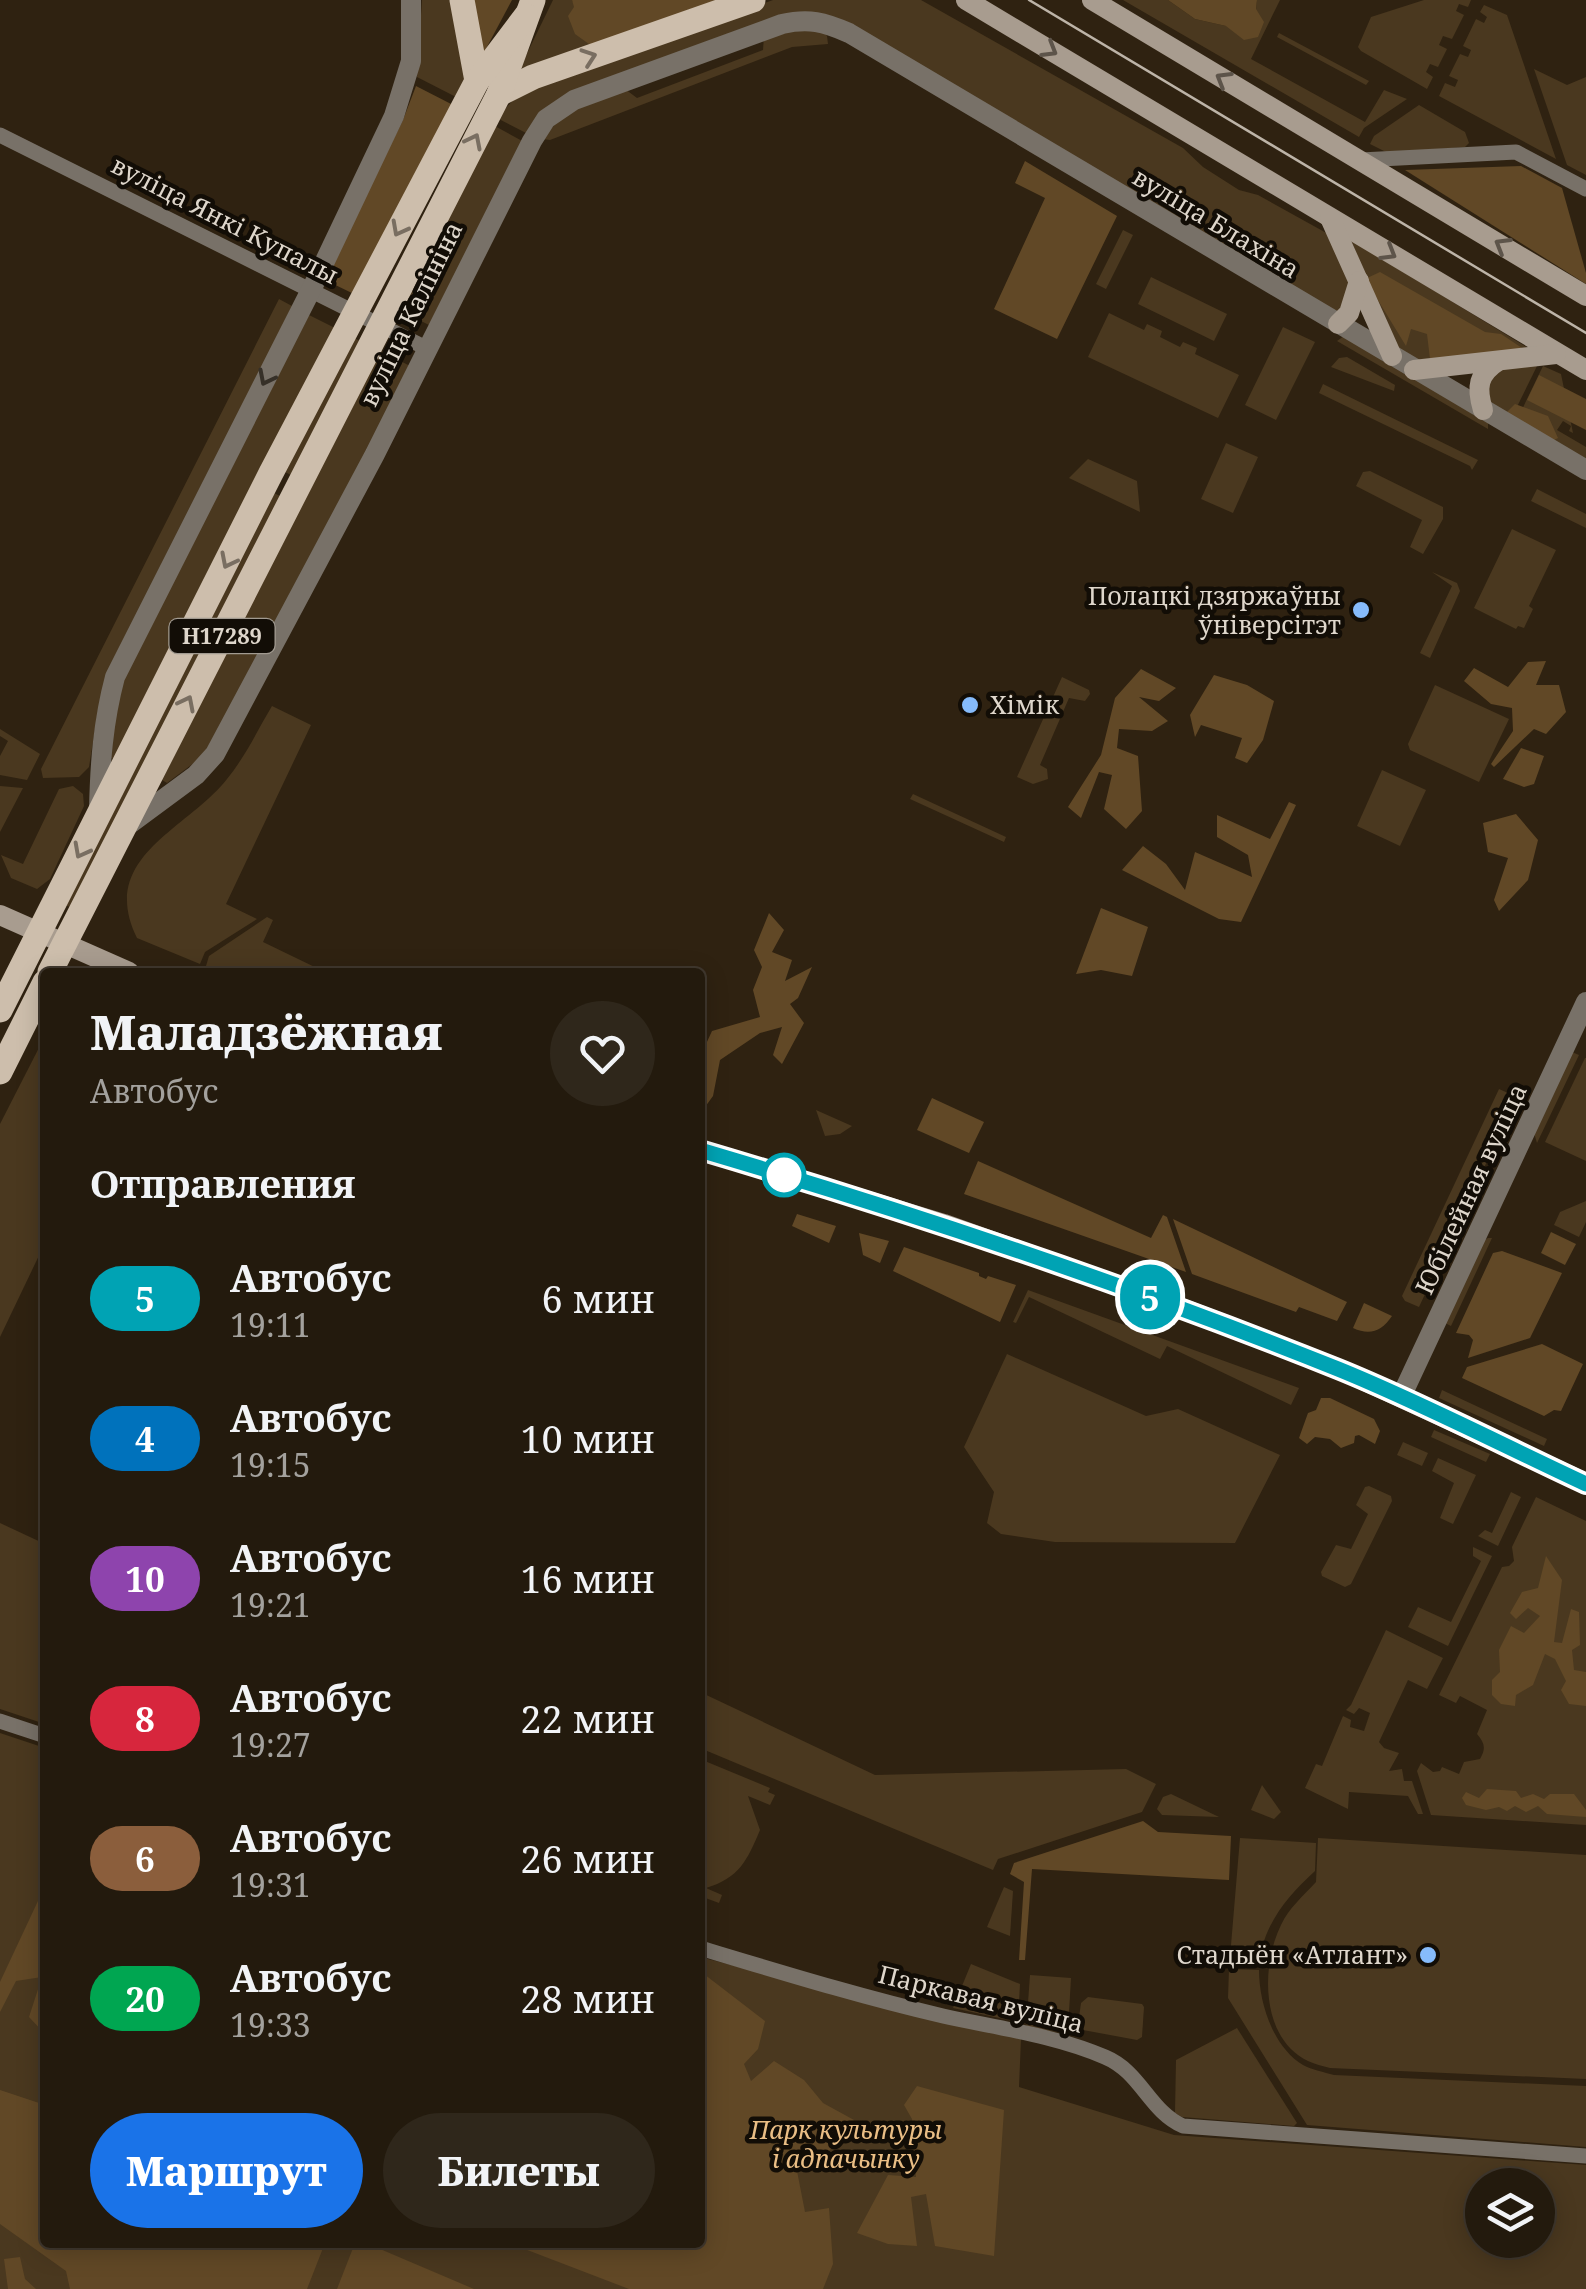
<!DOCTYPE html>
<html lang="ru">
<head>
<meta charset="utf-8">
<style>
	:root { --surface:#231a0d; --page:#2f271b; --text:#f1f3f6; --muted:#a3a19d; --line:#40382e; --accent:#1a73e8 }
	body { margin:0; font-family:"Noto Serif",serif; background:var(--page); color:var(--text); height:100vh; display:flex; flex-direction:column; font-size:38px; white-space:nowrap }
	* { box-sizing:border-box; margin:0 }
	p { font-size:32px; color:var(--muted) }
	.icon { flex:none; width:55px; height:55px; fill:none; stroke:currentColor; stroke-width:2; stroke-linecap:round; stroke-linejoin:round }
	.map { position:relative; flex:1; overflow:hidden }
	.drawer { position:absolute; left:40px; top:968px; width:665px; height:1280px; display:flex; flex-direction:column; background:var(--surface); border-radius:10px; box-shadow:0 5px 25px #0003,0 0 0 2px var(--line) }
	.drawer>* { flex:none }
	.badge { padding:0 20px; border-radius:32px; font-size:35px; line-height:65px }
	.fabs { position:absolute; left:1465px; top:2168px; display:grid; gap:20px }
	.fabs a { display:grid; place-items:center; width:90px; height:90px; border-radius:50%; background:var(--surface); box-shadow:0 5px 25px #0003,0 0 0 2px var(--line); font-size:50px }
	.map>.badge { position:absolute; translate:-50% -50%; box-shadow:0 0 0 5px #fff }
	h2 { padding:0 50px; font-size:38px; line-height:90px }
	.round { display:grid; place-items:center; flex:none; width:105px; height:105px; border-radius:52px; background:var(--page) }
	.head { display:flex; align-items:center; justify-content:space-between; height:170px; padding:0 50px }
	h1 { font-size:48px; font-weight:800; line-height:75px }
	.cta { display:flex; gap:20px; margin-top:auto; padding:20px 50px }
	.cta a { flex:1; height:115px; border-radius:60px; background:var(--accent); color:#fff; font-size:40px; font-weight:800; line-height:115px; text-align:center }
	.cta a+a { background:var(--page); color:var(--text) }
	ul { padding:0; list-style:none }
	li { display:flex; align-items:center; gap:30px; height:140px; padding:0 50px }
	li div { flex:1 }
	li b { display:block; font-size:38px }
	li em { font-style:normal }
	li .badge { min-width:110px; font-weight:700; text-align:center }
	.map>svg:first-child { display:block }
	.green { fill:#4a381f; fill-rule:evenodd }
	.forest { fill:#614826 }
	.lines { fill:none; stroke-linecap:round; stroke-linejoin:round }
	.minor { stroke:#787168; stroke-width:15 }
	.tertiary { stroke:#787168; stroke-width:20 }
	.secondary { stroke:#a89c8f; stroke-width:20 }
	.primary { stroke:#cdbeac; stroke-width:25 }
	.tram { stroke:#bdb4a8; stroke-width:2.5 }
	.oneway { stroke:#5d544a }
	.oneway2 { stroke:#796e61 }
	.oneway3 { stroke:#363028 }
	.line-casing { stroke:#fff; stroke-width:22 }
	.line { stroke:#00a3b4; stroke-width:15 }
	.poi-dot { fill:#86bbfb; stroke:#120d06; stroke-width:4 }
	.stop-dot { fill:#fff; stroke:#00a3b4; stroke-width:5 }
	.labels { text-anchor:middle; stroke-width:9; stroke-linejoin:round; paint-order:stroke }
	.shield { fill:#120d06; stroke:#a19a90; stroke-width:2.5 }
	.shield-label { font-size:22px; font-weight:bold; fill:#ded6cb }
	.street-label { font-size:25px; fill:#ded6cb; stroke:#120d06 }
	.poi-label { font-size:25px; fill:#ded6cb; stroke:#120d06; text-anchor:end }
	.park-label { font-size:25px; font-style:italic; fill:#eabe85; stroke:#120d06 }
</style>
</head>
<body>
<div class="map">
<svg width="1586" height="2289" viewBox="0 0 1586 2289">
	<rect width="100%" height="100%" fill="#2f2211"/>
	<g class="green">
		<polygon points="422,0 457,0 468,78 458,98 417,77"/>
		<polygon points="553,0 572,0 596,49 515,78"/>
		<polygon points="773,0 921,0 1183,148 1203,167 1239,190 1258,195 1330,235 1353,281 1352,297 1338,311 1326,309 823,15 572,95 528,134 497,118 515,98 535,85"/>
		<polygon points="1123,0 1168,0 1195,19 1226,26 1256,9 1257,0 1280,0 1251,59 1365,122 1384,90 1407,99 1364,128 1359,137"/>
		<polygon points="1424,0 1471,0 1468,7 1459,4 1456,11 1464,15 1452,39 1443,36 1439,45 1447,49 1438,67 1430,64 1426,72 1433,77 1427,89 1361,51 1358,47 1371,17"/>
		<polygon points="1484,5 1507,15 1556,159 1439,96 1445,83 1455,87 1458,80 1449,76 1460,54 1468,57 1471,50 1463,46 1476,19 1484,23 1487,17 1480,12"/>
		<polygon points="819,25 827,36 828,44 792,47 550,140 542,139 563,115 625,89 637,98 763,50 764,36"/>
		<polygon points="1279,33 1369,81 1366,85 1277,37"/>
		<polygon points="1534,69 1567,85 1586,77 1586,175 1567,165"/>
		<polygon points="1419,105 1465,132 1469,143 1465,147 1388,153 1370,144 1374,136"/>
		<polygon points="493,125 524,142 431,326 399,310"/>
		<polygon points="1123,230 1133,235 1106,289 1096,284"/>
		<polygon points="1351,240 1528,348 1413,363 1397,354"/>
		<polygon points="1151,277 1227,314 1214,341 1138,304"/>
		<polygon points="279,299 292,306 98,710 89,767 79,777 43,778 41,769"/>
		<polygon points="1109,313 1144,330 1147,324 1162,331 1160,337 1180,347 1183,342 1197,348 1195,354 1239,375 1218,418 1088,357"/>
		<polygon points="309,315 339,330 116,760 111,758 112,712 122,680"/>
		<polygon points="1283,327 1315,342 1276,420 1245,405"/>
		<polygon points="1344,336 1488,423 1488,429 1337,341"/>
		<polygon points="352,337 360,341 293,476 285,472"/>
		<polygon points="379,350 412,367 210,751 167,783 162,780"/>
		<polygon points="1347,357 1395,385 1394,391 1331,367 1339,358"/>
		<polygon points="1538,364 1510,421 1491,411 1487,380 1504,367"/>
		<polygon points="1543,366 1561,374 1573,433 1569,431 1571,426 1563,421 1557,430 1586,447 1586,467 1515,424"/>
		<polygon points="1323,384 1478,460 1472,470 1470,466 1319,393"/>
		<polygon points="1226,443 1258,457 1233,513 1201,499"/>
		<polygon points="1088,459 1137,481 1140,512 1069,478"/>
		<polygon points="1370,471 1443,507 1443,519 1423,554 1410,547 1422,520 1356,486 1363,472"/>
		<polygon points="1537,489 1586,514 1586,528 1531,501"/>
		<polygon points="274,493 282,497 73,908 65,905"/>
		<polygon points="1512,529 1556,550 1529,606 1533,609 1524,628 1518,626 1516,629 1474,608"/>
		<polygon points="1432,572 1457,583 1460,591 1430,658 1420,653 1452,586"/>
		<polygon points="1062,677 1089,690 1090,694 1085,701 1069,698 1040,765 1047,769 1048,779 1033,784 1017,777"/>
		<polygon points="1435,685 1509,719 1479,782 1410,750 1408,744"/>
		<path d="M272,706L311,725L226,904L257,919L205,952L200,964L137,938C97,857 187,830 227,779C245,757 257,731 272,706Z"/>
		<polygon points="0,729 40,754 27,780 0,775 0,756 8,741 0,736"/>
		<polygon points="1382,770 1426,790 1400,846 1357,826"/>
		<polygon points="0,786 23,788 0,832"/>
		<polygon points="73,786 83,794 84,806 50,879 37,889 11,878 1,855 23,864 59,789"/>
		<polygon points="913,794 1006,837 1004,842 910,799"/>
		<polygon points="267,917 273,920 263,942 325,972 224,972 206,966 209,956"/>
		<polygon points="45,1036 45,1243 0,1337 0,1124"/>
		<polygon points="1572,1052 1579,1055 1537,1143 1534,1133"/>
		<polygon points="1585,1058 1586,1058 1586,1161 1545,1142"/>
		<polygon points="1499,1089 1517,1097 1419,1307 1405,1301 1402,1296"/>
		<polygon points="816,1110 852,1126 840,1134 825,1136"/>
		<polygon points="1586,1201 1586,1222 1579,1237 1554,1225 1560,1212"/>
		<polygon points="1488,1238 1492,1238 1451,1326 1445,1323 1483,1241"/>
		<polygon points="1028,1290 1299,1388 1291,1405 1167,1346 1160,1359 1029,1297 1016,1323 1013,1322"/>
		<polygon points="1007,1354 1146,1416 1178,1409 1280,1455 1235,1543 1055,1542 1001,1534 987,1523 994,1492 964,1447"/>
		<polygon points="1442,1390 1547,1439 1544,1446 1439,1398"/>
		<polygon points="1434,1430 1490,1454 1486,1462 1431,1437"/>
		<polygon points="1403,1442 1428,1453 1422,1466 1397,1455"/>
		<polygon points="1438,1458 1476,1475 1453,1524 1440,1518 1454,1483 1432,1471"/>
		<polygon points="1369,1486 1391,1496 1392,1501 1351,1584 1345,1587 1322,1576 1321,1572 1336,1545 1351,1549 1368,1514 1356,1505 1365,1487"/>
		<polygon points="1511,1492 1521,1497 1498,1546 1478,1536 1485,1530 1492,1533"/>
		<path d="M1536,1497L1586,1521V1825L1431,1815L1417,1771L1421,1763L1433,1772L1440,1771L1442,1767L1459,1774L1464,1762L1480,1759C1486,1749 1485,1743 1477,1734L1487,1710L1460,1696L1456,1703L1439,1695L1502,1567L1509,1566L1514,1561L1512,1547Z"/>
		<polygon points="0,1523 45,1544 45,1724 0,1709"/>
		<polygon points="1473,1547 1492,1556 1448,1646 1408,1627 1418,1607 1451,1622 1481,1561 1473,1556"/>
		<polygon points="1386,1630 1443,1658 1427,1689 1408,1680 1379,1742 1384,1748 1399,1753 1389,1771 1402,1769 1404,1781 1412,1781 1423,1814 1418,1814 1408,1796 1349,1792 1348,1809 1305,1788 1316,1764 1322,1766 1343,1716 1351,1720 1350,1727 1364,1731 1370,1713 1359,1708 1354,1714 1346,1710 1351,1705"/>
		<polygon points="700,1692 875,1775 1126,1769 1156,1784 1142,1812 998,1859 993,1870 700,1748"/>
		<path d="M0,1733L45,1748V2242H700V1957L1021,2039L1019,2087L1174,2135L1586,2165V2289H0ZM1482,2185H1538V2240H1482Z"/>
		<path d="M700,1759L770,1788L768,1792L775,1795L770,1805L748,1796L760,1830C747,1861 739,1878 706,1888L722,1895L719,1903L700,1896Z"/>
		<polygon points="1262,1785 1281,1812 1274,1819 1251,1810"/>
		<polygon points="1171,1794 1219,1817 1162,1815 1157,1809 1163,1797"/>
		<path d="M1240,1838L1316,1843L1315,1871C1289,1895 1265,1922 1260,1959L1230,1957Z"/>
		<path d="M1318,1838L1586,1855V2079L1330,2068C1323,2066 1314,2064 1308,2061C1260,2038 1261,1965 1281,1925C1289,1908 1303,1896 1316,1882Z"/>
		<polygon points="1004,1887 1013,1891 1010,1936 987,1927"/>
		<polygon points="971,1964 1020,1984 1018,2022 953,2008"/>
		<path d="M1229,1969L1259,1970C1259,2003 1273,2047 1303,2065C1312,2070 1324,2072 1334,2075L1586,2086V2147L1307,2125L1228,1998Z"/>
		<polygon points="1030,1975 1071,1978 1068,2030 1065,2032 1026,2030"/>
		<polygon points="1088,1997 1142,2004 1144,2007 1142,2037 1137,2040 1083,2030 1078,2025 1081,2003"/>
		<polygon points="1237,2028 1297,2123 1294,2126 1182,2117 1175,2113 1176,2060"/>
	</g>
	<g class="forest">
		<polygon points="467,0 512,0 481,58"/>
		<polygon points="572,0 737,0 596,49 575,34 568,16 574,7"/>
		<polygon points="1168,0 1257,0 1256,9 1264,22 1258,37 1244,40 1226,26 1195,19"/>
		<polygon points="416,86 455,106 356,295 323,279 403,120"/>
		<polygon points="1025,161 1117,216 1057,339 994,309 1045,198 1015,183"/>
		<polygon points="1521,166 1562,188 1586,273 1586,284 1405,170"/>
		<polygon points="1380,272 1485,332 1501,334 1525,350 1430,359 1427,334 1411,329 1406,346 1365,279"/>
		<polygon points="1539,375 1586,399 1586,430 1527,400"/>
		<polygon points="1515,404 1548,416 1558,438 1550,442 1503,416"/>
		<polygon points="1546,661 1536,685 1559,685 1566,712 1546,734 1534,729 1494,767 1491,764 1513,731 1512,708 1491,704 1464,681 1474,668 1508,687 1528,662"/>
		<polygon points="1141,669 1176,688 1159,701 1139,697 1168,721 1152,731 1119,729 1117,748 1138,756 1142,811 1126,829 1104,809 1112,775 1099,772 1081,818 1068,807 1101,755 1115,698"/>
		<polygon points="1214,675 1247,685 1274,701 1263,740 1247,763 1235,758 1242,738 1201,725 1195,737 1190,715"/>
		<polygon points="1521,748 1544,756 1534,784 1524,787 1503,779"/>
		<polygon points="1289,802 1296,805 1241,922 1219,919 1122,870 1143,846 1166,864 1185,890 1195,852 1252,877 1248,855 1217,837 1217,815 1270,839"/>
		<polygon points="1516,814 1538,840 1528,880 1499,911 1494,900 1508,858 1488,852 1483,823"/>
		<polygon points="1101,908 1148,927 1132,976 1101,970 1076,974"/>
		<polygon points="769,913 784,930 772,952 792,960 785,981 812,967 798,998 790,1004 804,1023 782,1064 773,1055 782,1027 760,1033 720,1060 713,1096 700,1114 700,1057 712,1031 760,1017 753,990 762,967 754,950"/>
		<polygon points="932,1098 984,1122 969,1153 917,1130"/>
		<polygon points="978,1161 1151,1238 1163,1215 1167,1217 1186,1272 964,1194"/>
		<polygon points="797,1214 836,1226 829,1243 792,1226"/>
		<polygon points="1173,1219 1347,1302 1337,1321 1299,1307 1296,1312 1192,1274"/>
		<polygon points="1551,1232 1576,1244 1565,1265 1541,1253"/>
		<polygon points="859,1233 889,1241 880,1263 863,1255"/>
		<polygon points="904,1247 979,1273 979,1276 986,1279 988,1276 1016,1285 1000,1322 893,1271"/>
		<polygon points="1502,1251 1562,1273 1530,1338 1468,1358 1473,1340 1469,1335 1456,1333 1493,1253"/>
		<path d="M1364,1303L1392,1316C1382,1331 1370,1336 1353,1328Z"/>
		<polygon points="1542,1344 1583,1364 1561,1411 1554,1410 1544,1416 1462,1378 1467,1367"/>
		<polygon points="1321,1398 1330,1398 1374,1419 1380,1431 1375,1444 1359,1435 1355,1436 1354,1443 1341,1448 1330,1439 1315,1437 1307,1444 1299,1438 1308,1413 1316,1410"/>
		<polygon points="1546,1556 1562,1580 1554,1642 1562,1643 1571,1609 1579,1612 1580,1645 1572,1650 1574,1670 1586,1672 1586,1706 1569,1704 1561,1690 1566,1681 1555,1659 1545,1654 1533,1685 1516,1695 1515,1706 1501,1704 1492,1695 1492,1680 1500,1672 1499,1650 1511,1626 1524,1633 1540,1616 1528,1608 1516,1619 1510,1613 1522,1592 1538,1588"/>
		<polygon points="1487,1789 1516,1791 1521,1798 1533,1794 1544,1799 1550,1794 1574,1794 1586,1810 1586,1817 1547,1814 1538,1806 1526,1812 1515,1806 1507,1811 1499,1807 1486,1810 1466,1805 1462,1798 1466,1792 1479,1798"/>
		<polygon points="1143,1821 1158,1832 1231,1836 1229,1880 1032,1869 1025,1960 1019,1960 1024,1882 1010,1874 1014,1863"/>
		<polygon points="45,1886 45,2034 29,2017 42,1977 16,1981 0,2012 0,1982"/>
		<polygon points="700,1971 765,2021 758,2049 744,2064 751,2081 774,2061 804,2080 823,2103 854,2120 813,2171 797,2171 805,2212 829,2208 833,2264 823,2289 629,2289 509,2243 700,2242"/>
		<polygon points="917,2086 1004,2110 994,2256 935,2246 926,2194 911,2197 917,2246 888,2244 857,2233 888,2175 916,2177 912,2119 904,2105"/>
		<polygon points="0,2090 45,2105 45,2242 325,2243 307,2289 70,2289 66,2271 0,2224"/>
		<polygon points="355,2243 366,2243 474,2289 337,2289"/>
		<polygon points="20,2257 25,2279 36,2289 8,2289 4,2259"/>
	</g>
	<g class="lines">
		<g class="minor">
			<polyline points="0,135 428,349"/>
			<polyline points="1361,160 1516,152 1586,189"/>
			<polyline points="0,1721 45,1736"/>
			<path d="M700,1948C780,1972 861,1997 943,2016C997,2028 1054,2035 1105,2057C1141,2072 1149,2111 1183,2126L1586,2156"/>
		</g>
		<g class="tertiary">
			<path d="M99,810C100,764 103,722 115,677L316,280L394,116L411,61V0"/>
			<path d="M127,826L196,775L215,754L375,454L532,141L546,119L574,100L782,24C809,18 824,22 849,33L1586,470"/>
			<polyline points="1401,1397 1586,1002"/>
		</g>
		<g class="secondary">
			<polyline points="966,0 1586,370"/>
			<polyline points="1092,0 1586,296"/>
			<polyline points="1330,218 1392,356"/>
			<polyline points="1338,324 1349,313 1359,281"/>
			<polyline points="1414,370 1556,354"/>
			<path d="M1483,410C1476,387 1478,374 1498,361"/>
			<polyline points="0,915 129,972"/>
			<polyline points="700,1150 944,1224 1192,1312 1343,1371 1586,1483"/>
		</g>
		<g class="primary">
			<polyline points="462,0 477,81"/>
			<polyline points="499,94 533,77 753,0"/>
			<polyline points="50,972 499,94 533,0"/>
			<polyline points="0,1010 271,473 477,81 526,16"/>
			<polyline points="0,1072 45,982"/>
		</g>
		<polyline class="tram" points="1029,0 1586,333"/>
	</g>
	<defs><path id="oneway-chevron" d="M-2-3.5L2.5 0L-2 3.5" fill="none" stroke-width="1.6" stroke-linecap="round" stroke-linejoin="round" transform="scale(2.5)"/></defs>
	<g class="oneway">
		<use href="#oneway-chevron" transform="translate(1050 50) rotate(31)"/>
		<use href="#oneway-chevron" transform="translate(1223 79) rotate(-149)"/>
		<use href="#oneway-chevron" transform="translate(1502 245) rotate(-149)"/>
		<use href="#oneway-chevron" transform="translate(1389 253) rotate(31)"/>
	</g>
	<g class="oneway2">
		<use href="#oneway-chevron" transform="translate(589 57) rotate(-19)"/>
		<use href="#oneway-chevron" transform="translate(474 141) rotate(-63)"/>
		<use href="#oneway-chevron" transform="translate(399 229) rotate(118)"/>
		<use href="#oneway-chevron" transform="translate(228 561) rotate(117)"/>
		<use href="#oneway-chevron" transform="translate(187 703) rotate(-63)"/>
		<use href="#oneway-chevron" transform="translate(81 851) rotate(118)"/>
	</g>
	<use class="oneway3" href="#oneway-chevron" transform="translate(266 378) rotate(117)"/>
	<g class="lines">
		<defs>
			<path id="line" d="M700,1150C916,1214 1129,1285 1338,1369C1422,1403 1504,1446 1586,1484"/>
		</defs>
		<use href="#line" class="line-casing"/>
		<use href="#line" class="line"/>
	</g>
	<g class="poi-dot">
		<circle cx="1361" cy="610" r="10"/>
		<circle cx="970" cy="705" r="10"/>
		<circle cx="1428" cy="1955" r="10"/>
	</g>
	<circle class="stop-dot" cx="784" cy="1175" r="20"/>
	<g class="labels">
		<rect class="shield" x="169.5" y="619" width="105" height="34" rx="8"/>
		<g class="shield-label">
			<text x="222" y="644">Н17289</text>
		</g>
		<g class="street-label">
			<text transform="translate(225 220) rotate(27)" y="9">вуліца Янкі Купалы</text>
			<text transform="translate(1216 223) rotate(31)" y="9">вуліца Блахіна</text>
			<text transform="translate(411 314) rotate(-64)" y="9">вуліца Калініна</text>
			<text transform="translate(1471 1189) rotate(-65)" y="9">Юбілейная вуліца</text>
			<text transform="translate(981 1999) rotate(14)" y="9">Паркавая вуліца</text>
		</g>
		<g class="poi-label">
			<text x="1341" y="605">Полацкі дзяржаўны<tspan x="1341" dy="29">ўніверсітэт</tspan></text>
			<text x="990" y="714" text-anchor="start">Хімік</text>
			<text x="1408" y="1964">Стадыён «Атлант»</text>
		</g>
		<g class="park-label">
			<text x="846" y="2139">Парк культуры<tspan x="846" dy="29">і адпачынку</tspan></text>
		</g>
	</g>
</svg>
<div class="fabs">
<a><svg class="icon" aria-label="layers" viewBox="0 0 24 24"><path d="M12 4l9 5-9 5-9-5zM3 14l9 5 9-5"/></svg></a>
</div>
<b class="badge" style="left:1150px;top:1297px;background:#00a3b4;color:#fff">5</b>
<section class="drawer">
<div class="head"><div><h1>Маладзёжная</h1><p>Автобус</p></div><a class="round"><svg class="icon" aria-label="heart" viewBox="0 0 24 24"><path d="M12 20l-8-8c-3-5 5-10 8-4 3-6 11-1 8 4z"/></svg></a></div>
<h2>Отправления</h2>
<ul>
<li><span class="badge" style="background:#00a3b4;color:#fff">5</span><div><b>Автобус</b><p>19:11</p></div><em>6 мин</em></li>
<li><span class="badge" style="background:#0072bc;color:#fff">4</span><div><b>Автобус</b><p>19:15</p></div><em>10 мин</em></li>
<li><span class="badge" style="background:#8e44ad;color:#fff">10</span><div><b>Автобус</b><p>19:21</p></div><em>16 мин</em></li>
<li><span class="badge" style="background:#d7263d;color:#fff">8</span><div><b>Автобус</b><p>19:27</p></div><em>22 мин</em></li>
<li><span class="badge" style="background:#8b5e3c;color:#fff">6</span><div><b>Автобус</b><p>19:31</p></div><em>26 мин</em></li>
<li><span class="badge" style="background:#00a651;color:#fff">20</span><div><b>Автобус</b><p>19:33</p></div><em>28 мин</em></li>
</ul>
<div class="cta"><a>Маршрут</a><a>Билеты</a></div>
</section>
</div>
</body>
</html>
